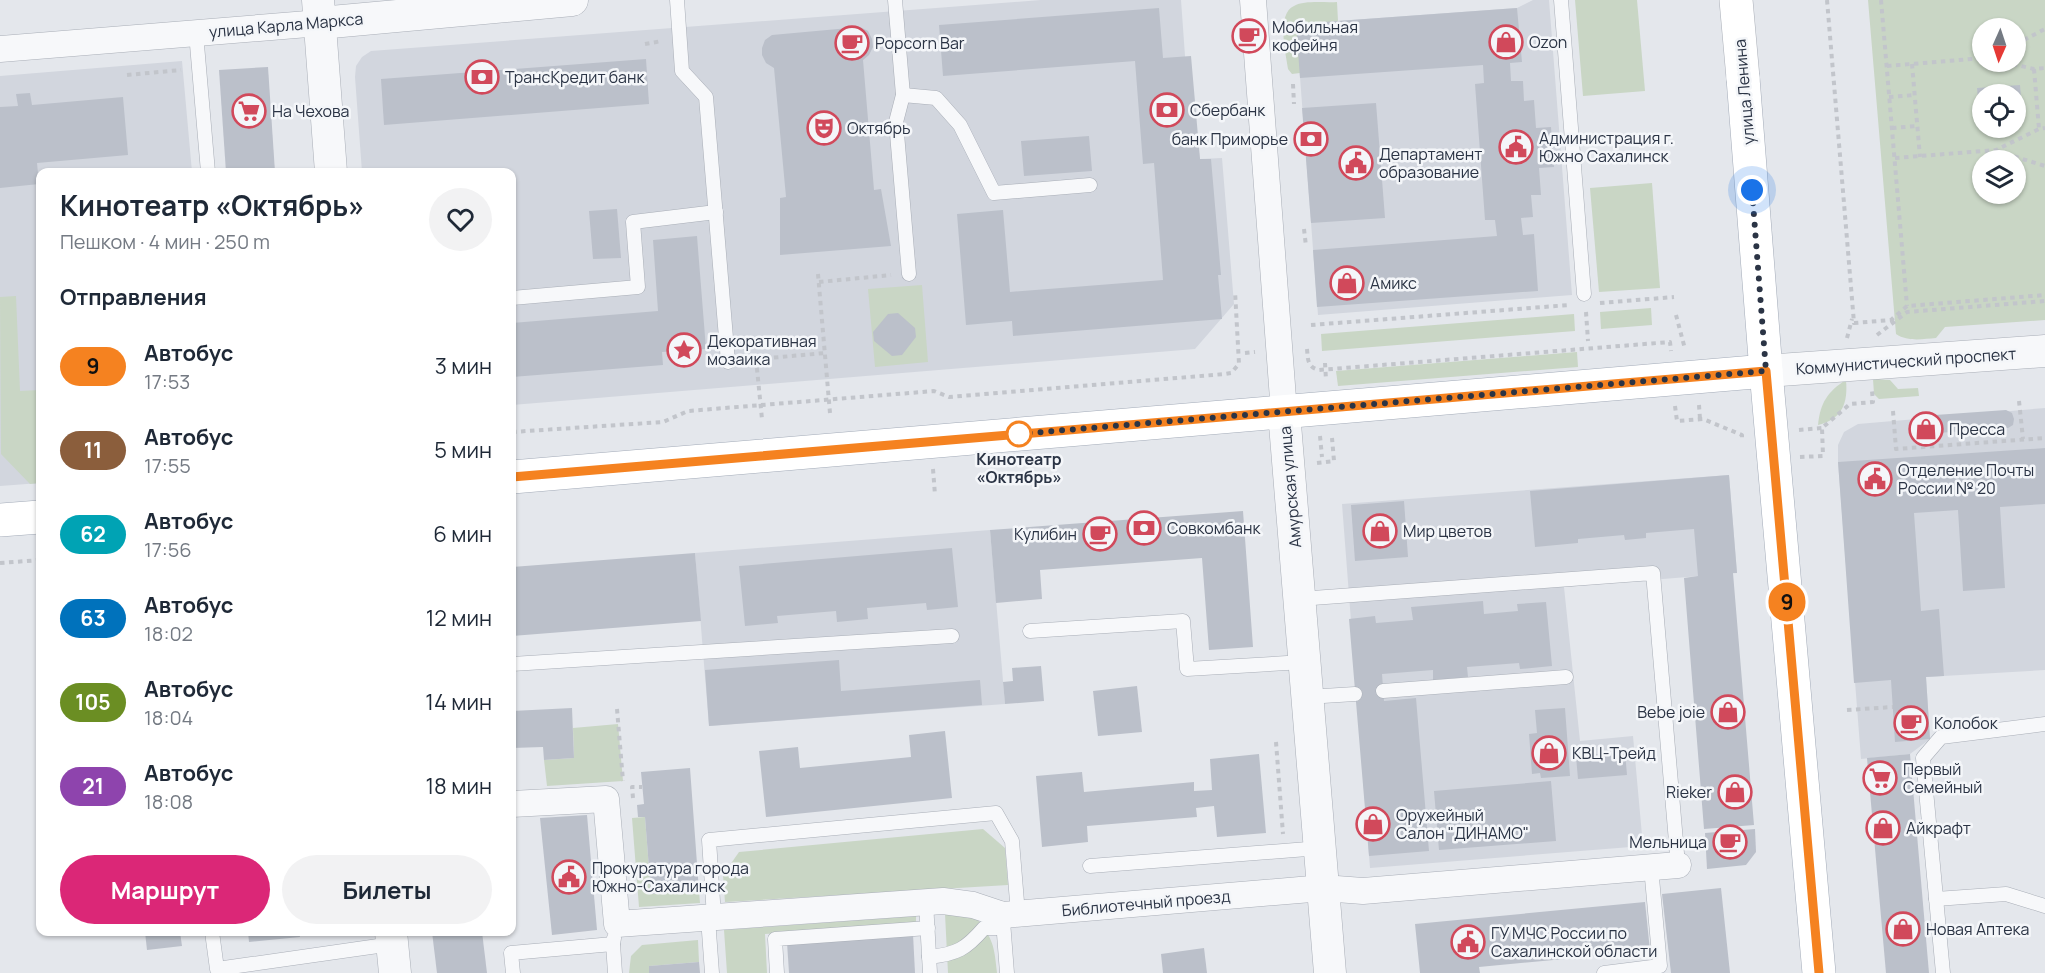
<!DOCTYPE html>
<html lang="ru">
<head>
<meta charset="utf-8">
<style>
	:root { --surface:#fff; --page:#f2f2f3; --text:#1f2937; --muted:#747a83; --accent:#db2777 }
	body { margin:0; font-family:Manrope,sans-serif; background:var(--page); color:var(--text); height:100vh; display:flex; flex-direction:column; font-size:22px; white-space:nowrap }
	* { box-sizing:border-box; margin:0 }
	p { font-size:20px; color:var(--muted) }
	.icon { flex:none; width:33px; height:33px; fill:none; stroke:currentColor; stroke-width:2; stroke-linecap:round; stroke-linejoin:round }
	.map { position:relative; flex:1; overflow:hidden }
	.sheet { position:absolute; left:36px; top:168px; width:480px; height:768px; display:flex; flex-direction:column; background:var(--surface); border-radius:12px; box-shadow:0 2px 4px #0004 }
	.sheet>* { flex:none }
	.badge { padding:0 12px; border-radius:20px; font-size:21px; line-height:39px }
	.needle { width:39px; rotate:183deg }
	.fabs { position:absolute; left:1972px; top:18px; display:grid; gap:12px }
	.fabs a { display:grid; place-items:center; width:54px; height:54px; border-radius:50%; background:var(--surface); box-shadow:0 2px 4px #0004; font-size:30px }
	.you { position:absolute; width:30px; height:30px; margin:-15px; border:4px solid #fff; border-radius:50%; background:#1a73e8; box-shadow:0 0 0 9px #1a73e833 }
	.map>.badge { position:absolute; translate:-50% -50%; box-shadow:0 0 0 3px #fff }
	h2 { padding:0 24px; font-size:22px; line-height:54px }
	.round { display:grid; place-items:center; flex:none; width:63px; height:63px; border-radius:32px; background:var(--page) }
	.summary { display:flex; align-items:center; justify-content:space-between; height:102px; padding:0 24px }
	h1 { font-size:28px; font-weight:700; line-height:45px }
	.cta { display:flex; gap:12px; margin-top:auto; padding:12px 24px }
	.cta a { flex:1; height:69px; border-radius:36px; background:var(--accent); color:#fff; font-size:24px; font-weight:700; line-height:69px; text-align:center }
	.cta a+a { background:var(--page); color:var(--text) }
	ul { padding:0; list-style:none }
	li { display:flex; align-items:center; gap:18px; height:84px; padding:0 24px }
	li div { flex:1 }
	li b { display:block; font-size:22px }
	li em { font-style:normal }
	li .badge { min-width:66px; font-weight:700; text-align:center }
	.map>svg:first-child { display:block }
	.built { fill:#d2d6de }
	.green { fill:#c9d6c5; fill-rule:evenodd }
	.building { fill:#bbc0ca }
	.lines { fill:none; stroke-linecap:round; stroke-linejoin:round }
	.service-casing { stroke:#a9aeb7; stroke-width:15 }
	.minor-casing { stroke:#a9aeb7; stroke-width:27 }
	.tertiary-casing { stroke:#a9aeb7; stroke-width:33 }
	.secondary-casing { stroke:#a9aeb7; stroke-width:34 }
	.primary-casing { stroke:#a3abb8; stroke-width:34 }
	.path { stroke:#c2c5cb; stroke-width:4; stroke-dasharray:4.5 4.5; stroke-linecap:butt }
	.service { stroke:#f7f8fa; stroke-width:14 }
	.minor { stroke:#f7f8fa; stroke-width:26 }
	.tertiary { stroke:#f7f8fa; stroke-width:32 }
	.secondary { stroke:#fff; stroke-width:33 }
	.primary { stroke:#fff; stroke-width:33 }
	.line-casing { stroke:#fff; stroke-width:14 }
	.line { stroke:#f58220; stroke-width:9 }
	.walk { stroke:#2b3445; stroke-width:6; stroke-dasharray:0 10.8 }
	.stop-dot { fill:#fff; stroke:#f58220; stroke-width:3 }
	.labels { text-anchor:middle; stroke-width:5; stroke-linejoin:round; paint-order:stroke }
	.street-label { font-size:16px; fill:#2b3445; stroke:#f4f6f9 }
	.poi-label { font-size:16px; fill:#2b3445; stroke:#f4f6f9; text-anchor:start }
	.stop-label { font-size:16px; font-weight:bold; fill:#2b3445; stroke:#f4f6f9 }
</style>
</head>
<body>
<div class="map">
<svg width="2045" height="973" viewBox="0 0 2045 973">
	<rect width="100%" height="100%" fill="#e4e7ec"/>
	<g class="built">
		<polygon points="1041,0 1181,0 1185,56 1200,159 1222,158 1234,304 1195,349 512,405 512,172 362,172 355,77 356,66 362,57 371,51"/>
		<polygon points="1533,0 1549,0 1572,295 1318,315 1296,24 1517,8"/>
		<polygon points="182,61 192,172 40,172 40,483 0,486 0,76"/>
		<polygon points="2045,408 2045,670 1926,677 1930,739 1910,754 1861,759 1838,462 1838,445 1844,432 1858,424"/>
		<polygon points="1729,475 1737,573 1564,587 1580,741 1633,736 1643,846 1370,868 1342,504"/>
		<polygon points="990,530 1005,704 709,726 695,553"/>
	</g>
	<g class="green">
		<polygon points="1575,0 1637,0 1645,91 1583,96"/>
		<path d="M1868,0H2045V320L1945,327L1936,338C1923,339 1908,342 1896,334ZM1983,28H2016V62H1983ZM1983,94H2016V128H1983ZM1983,160H2016V194H1983Z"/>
		<path d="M1337,2L1338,21L1300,73L1292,74L1288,69C1286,53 1276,14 1294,6C1305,0 1324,3 1337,2Z"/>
		<polygon points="1652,183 1660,288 1599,292 1590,188"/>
		<polygon points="922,285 928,362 875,367 868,289"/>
		<polygon points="16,296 20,391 40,390 40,483 30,484 1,454 0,297"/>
		<polygon points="1651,308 1652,325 1601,329 1600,312"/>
		<polygon points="1574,314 1575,331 1322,351 1321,334"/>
		<polygon points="1577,352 1578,367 1338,386 1336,371"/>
		<polygon points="1873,379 1890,380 1898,389 1918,388 1919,396 1879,399 1874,394"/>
		<path d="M1846,380C1848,402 1843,419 1818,425C1820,403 1828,391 1846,380Z"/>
		<polygon points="618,724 623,781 547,786 544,760 574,758 573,728"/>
		<polygon points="645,817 651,894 699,891 700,903 639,907 632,818"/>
		<polygon points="983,829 1005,848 1008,885 725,902 723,875 739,852"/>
		<path d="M945,914H974C992,939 994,941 997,973H948Z"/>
		<polygon points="916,916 916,923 765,934 767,973 727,973 724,930"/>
		<polygon points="698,940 699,962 649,966 649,973 629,973 631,956 642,945"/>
	</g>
	<g class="building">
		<polygon points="1159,8 1163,58 1191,56 1200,159 1211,159 1221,275 1218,275 1222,319 1013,336 1012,321 966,325 957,214 1003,210 1010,292 1163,280 1154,163 1143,164 1135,61 943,76 939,25"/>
		<polygon points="1517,8 1522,62 1510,63 1511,81 1523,81 1524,101 1534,100 1536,128 1551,127 1554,167 1539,168 1541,195 1531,195 1533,217 1521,218 1523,235 1534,234 1538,291 1317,307 1313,250 1497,236 1495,220 1485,220 1475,84 1484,83 1483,65 1300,78 1296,24"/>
		<polygon points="860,27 868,31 872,39 873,47 869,55 863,60 874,190 881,189 891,246 780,255 780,198 786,197 774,68 766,63 762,55 762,48 765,40 772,35"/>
		<polygon points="646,59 649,104 384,125 381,79"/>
		<polygon points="268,67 275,172 226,172 219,70"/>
		<polygon points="2020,85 2023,120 2016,121 2016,94 1983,94 1983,123 1980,123 1977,88"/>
		<polygon points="30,93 32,105 123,97 128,155 37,163 39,184 0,188 0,107 18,106 16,94"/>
		<polygon points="1376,103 1385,218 1311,223 1302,108"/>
		<polygon points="1089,136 1092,171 1024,176 1021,141"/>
		<polygon points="617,209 621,258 593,259 589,211"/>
		<polygon points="697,236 706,349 662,352 663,365 512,377 512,323 658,311 653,240"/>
		<polygon points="898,313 915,328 916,337 902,355 892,356 874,341 873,332 888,314"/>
		<polygon points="2006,410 2012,413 2014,419 2013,425 2008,428 1923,434 1917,431 1915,426 1917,420 1921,416"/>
		<polygon points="2045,448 2045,504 2000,507 2005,588 1963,591 1958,510 1914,513 1921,611 1939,609 1944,676 1926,677 1930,739 1895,742 1891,680 1854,683 1838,462"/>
		<polygon points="1729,475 1737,573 1733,573 1754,825 1704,829 1684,578 1698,576 1694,529 1646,533 1646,538 1625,540 1624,535 1578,539 1578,543 1535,547 1530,491"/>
		<polygon points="1404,501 1408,557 1355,561 1351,505"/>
		<polygon points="1243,511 1253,647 1209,650 1202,558 1040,570 1042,599 996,603 990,530"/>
		<polygon points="952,548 958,607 927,610 926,603 867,608 868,619 837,622 836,611 777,616 778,623 745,626 739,566"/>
		<polygon points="695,553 701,621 512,636 512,567"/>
		<polygon points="1483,601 1484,614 1518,611 1517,604 1546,602 1552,666 1520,669 1519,663 1467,667 1468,677 1433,680 1433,670 1382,674 1384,701 1416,698 1429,851 1369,856 1349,619 1375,616 1376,623 1413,620 1411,607"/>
		<polygon points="839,660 841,691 980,680 982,705 709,726 705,670"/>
		<polygon points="1041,666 1044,701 1005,704 1003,682 1013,681 1012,668"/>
		<polygon points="1137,686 1142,732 1098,736 1093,691"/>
		<polygon points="572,708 574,758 544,760 543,747 512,748 512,711"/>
		<polygon points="1565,708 1570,776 1541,778 1540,773 1532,774 1529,734 1537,733 1535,710"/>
		<polygon points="945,731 952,798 766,817 759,751 798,747 800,768 911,757 909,735"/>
		<polygon points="1625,752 1627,775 1578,779 1576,756"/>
		<polygon points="1259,754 1266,833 1217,837 1214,806 1196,808 1197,817 1087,826 1088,842 1042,847 1036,776 1082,772 1084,792 1194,782 1194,791 1212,790 1210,759"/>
		<polygon points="1910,754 1929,973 1886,973 1867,758"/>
		<polygon points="690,768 699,891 651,894 645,817 638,817 637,805 644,804 641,772"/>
		<polygon points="1551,781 1556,841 1439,850 1434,791"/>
		<polygon points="587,815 597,930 552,935 540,818"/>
		<polygon points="1755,829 1756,852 1746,865 1707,869 1705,833"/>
		<polygon points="1721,888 1730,973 1671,973 1662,894"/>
		<polygon points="1645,902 1650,951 1479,967 1480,973 1420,973 1415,924"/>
		<polygon points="145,932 180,932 182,946 147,950"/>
		<polygon points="248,932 299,932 300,937 249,942"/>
		<polygon points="432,932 482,932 487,973 437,973"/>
		<polygon points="913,934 915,973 789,973 787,942"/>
		<polygon points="1204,948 1207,973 1163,973 1161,954"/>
		<polygon points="699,962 700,973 649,973 649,966"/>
	</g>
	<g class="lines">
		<defs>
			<g id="service">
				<polyline points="677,0 682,71 706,97 728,362"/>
				<polyline points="895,0 903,95 896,122 909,274"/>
				<polyline points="1561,0 1584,294"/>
				<polyline points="196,33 208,172"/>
				<polyline points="903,95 936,98 960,125 994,193 1090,185"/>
				<polyline points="512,298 638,287 633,222 716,212"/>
				<polyline points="1299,599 1653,573 1678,865"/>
				<polyline points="1030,631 1183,621 1187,669 1304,662"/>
				<polyline points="512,664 952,636"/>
				<polyline points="1383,691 1566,677"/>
				<polyline points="1307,697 1355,694"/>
				<polyline points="1090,866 1320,848"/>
				<polyline points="1936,899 2006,894 2045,906"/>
				<polyline points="926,902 930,973"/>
				<polyline points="714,917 709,840 996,813 1012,841 1018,914"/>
				<polyline points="708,918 712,973"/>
				<polyline points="1003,921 1007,973"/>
				<polyline points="212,932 217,969 392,944"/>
				<polyline points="614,938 613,944 615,973"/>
				<path d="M929,957C957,954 966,949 984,928H1003"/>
				<polyline points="513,973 511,953 613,944"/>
				<polyline points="777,973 775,939 928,928"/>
				<polyline points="1604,973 1660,966 1651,867"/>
				<polyline points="1943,973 1923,758 1941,737 2045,724"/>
			</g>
			<g id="minor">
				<polyline points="1253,0 1284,412"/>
				<polyline points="0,49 320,23"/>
				<polyline points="512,804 606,799 617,924 943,901 973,905 1003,915 1323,888 1363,891 1678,865"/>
			</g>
			<g id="tertiary">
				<polyline points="318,0 331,172"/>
				<polyline points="320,23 572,0"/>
				<polyline points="1766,371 2045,351"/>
				<polyline points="1284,412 1330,973"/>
				<polyline points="391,932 395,973"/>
			</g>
			<polyline id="secondary" points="1736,0 1743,78"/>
			<g id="primary">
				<polyline points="1743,78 1766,371 1819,973"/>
				<polyline points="512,477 1766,371"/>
				<polyline points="0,520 40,517"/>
			</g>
		</defs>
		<use href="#service" class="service-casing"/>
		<use href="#minor" class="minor-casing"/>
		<use href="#tertiary" class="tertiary-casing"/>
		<use href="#secondary" class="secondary-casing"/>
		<use href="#primary" class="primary-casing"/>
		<g class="path">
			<polyline points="1827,0 1854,323 1891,320 1907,306 2045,295"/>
			<polyline points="1881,0 1907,306"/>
			<polyline points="645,44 662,41"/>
			<polyline points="2016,44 2045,29"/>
			<polyline points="2004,62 2034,69 2045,68"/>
			<polyline points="1912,64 1920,157"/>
			<polyline points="1887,66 1983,58"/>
			<polyline points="2034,69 2039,129"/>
			<polyline points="127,75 181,70"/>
			<polyline points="1293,84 1294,104"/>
			<polyline points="1889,97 1915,95"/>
			<polyline points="1892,128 1917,126"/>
			<polyline points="1591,141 1662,136"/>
			<polyline points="1997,151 2045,166"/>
			<polyline points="1895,158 1996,150 2039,129 2045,128"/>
			<polyline points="1304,229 1306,246"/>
			<polyline points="818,274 830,413"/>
			<polyline points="819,282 891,275"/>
			<polyline points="1600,303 1674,297"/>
			<polyline points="1586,312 1588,341"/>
			<polyline points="1676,315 1685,349"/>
			<polyline points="1311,325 1569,305"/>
			<polyline points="1877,335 1907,312 2045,301"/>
			<polyline points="1847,338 1852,319"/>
			<path d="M1307,349C1308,359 1307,367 1319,370L1670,342L1671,351"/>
			<polyline points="1245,353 1255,352"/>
			<polyline points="756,359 762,419"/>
			<polyline points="747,360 825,353"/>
			<polyline points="1325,363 1326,380"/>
			<polyline points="2019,401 2023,439"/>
			<polyline points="1699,405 1700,419"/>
			<polyline points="1675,406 1677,421 1703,419 1742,435 1742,438"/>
			<polyline points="1893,411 1896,449 2045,438"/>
			<polyline points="1799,430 1822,428"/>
			<polyline points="512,432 663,422 688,411 934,391 949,397 1225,374 1231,373 1239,364 1235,291"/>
			<polyline points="1320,436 1322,457"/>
			<polyline points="1800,457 1823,456 1822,428 1850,404 1873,402 1872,391"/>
			<polyline points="1317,463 1334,461 1332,438"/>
			<polyline points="933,469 935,495"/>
			<polyline points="0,563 40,560"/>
			<polyline points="617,709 623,781"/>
			<polyline points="1847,710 1893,707"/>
			<polyline points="1276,742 1283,834"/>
			<polyline points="633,798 632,787 642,787"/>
		</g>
		<use href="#service" class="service"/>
		<use href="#minor" class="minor"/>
		<use href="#tertiary" class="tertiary"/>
		<use href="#secondary" class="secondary"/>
		<use href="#primary" class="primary"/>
	</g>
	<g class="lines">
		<defs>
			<polyline id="line" points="512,477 1766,371 1819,973"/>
		</defs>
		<use href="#line" class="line-casing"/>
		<use href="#line" class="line"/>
		<polyline class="walk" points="1019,434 1766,371 1752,190"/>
	</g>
	<defs>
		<symbol id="cafe-ring" viewBox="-11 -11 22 22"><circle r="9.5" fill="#f4f6f9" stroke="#d1495b" stroke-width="1.5"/><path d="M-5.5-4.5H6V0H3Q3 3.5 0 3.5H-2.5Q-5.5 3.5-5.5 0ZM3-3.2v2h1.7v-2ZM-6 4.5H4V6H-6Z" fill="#d1495b"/></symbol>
		<symbol id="shop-ring" viewBox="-11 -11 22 22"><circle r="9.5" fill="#f4f6f9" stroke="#d1495b" stroke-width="1.5"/><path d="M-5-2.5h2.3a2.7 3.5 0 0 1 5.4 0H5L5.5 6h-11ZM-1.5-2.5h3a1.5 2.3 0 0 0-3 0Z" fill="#d1495b"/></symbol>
		<symbol id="bank-ring" viewBox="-11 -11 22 22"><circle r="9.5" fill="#f4f6f9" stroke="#d1495b" stroke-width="1.5"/><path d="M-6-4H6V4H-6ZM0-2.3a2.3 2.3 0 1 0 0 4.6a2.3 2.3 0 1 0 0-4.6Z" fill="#d1495b"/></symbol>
		<symbol id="supermarket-ring" viewBox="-11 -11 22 22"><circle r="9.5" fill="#f4f6f9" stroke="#d1495b" stroke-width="1.5"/><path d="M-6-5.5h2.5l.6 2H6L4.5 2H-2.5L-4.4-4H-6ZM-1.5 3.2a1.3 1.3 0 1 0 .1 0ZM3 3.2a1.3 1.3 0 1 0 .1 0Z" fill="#d1495b"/></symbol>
		<symbol id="theatre-ring" viewBox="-11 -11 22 22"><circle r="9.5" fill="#f4f6f9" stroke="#d1495b" stroke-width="1.5"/><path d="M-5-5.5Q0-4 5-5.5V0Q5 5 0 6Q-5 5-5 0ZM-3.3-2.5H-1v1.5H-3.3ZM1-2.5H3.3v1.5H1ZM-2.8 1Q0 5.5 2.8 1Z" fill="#d1495b"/></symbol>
		<symbol id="civic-ring" viewBox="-11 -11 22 22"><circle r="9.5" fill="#f4f6f9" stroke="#d1495b" stroke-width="1.5"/><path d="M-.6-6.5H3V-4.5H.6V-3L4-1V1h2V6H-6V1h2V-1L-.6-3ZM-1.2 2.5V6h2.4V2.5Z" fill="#d1495b"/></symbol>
		<symbol id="sight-ring" viewBox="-11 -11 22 22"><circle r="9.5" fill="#f4f6f9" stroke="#d1495b" stroke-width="1.5"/><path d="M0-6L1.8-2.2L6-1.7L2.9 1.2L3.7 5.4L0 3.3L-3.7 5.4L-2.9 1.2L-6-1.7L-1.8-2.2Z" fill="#d1495b"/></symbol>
	</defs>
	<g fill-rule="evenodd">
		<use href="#cafe-ring" x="1230" y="17" width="38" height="38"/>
		<use href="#shop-ring" x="1487" y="23" width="38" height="38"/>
		<use href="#cafe-ring" x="833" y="24" width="38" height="38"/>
		<use href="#bank-ring" x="463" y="58" width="38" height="38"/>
		<use href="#bank-ring" x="1148" y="91" width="38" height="38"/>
		<use href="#supermarket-ring" x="230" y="92" width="38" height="38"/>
		<use href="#theatre-ring" x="805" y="109" width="38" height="38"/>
		<use href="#bank-ring" x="1292" y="120" width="38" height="38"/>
		<use href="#civic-ring" x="1497" y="128" width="38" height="38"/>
		<use href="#civic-ring" x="1337" y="144" width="38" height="38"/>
		<use href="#shop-ring" x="1328" y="264" width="38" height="38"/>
		<use href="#sight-ring" x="665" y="331" width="38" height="38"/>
		<use href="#shop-ring" x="1907" y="410" width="38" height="38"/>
		<use href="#civic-ring" x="1856" y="460" width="38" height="38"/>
		<use href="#bank-ring" x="1125" y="509" width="38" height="38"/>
		<use href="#shop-ring" x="1361" y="512" width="38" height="38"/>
		<use href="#cafe-ring" x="1081" y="515" width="38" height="38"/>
		<use href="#shop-ring" x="1709" y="693" width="38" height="38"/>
		<use href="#cafe-ring" x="1892" y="704" width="38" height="38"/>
		<use href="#shop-ring" x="1530" y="734" width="38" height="38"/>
		<use href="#supermarket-ring" x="1861" y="759" width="38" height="38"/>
		<use href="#shop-ring" x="1716" y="773" width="38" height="38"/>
		<use href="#shop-ring" x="1354" y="805" width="38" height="38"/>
		<use href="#shop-ring" x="1864" y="809" width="38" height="38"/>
		<use href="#cafe-ring" x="1711" y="823" width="38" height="38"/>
		<use href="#civic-ring" x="550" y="858" width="38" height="38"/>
		<use href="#shop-ring" x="1884" y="910" width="38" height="38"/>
		<use href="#civic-ring" x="1449" y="923" width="38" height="38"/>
	</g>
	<circle class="stop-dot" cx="1019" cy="434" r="12"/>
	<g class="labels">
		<g class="street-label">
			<text transform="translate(286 25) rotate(-5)" y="6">улица Карла Маркса</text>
			<text transform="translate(1744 92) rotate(-95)" y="6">улица Ленина</text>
			<text transform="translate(1906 361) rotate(-4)" y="6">Коммунистический проспект</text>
			<text transform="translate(1290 487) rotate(-95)" y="6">Амурская улица</text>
			<text transform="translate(1146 903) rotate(-5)" y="6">Библиотечный проезд</text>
		</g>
		<g class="poi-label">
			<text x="1272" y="33">Мобильная<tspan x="1272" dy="18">кофейня</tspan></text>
			<text x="1529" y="48">Ozon</text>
			<text x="875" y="49">Popcorn Bar</text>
			<text x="505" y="83">ТрансКредит банк</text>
			<text x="1190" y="116">Сбербанк</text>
			<text x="272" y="117">На Чехова</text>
			<text x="847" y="134">Октябрь</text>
			<text x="1539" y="144">Администрация г.<tspan x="1539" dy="18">Южно Сахалинск</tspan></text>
			<text x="1288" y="145" text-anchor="end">банк Приморье</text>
			<text x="1379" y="160">Департамент<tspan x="1379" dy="18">образование</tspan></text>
			<text x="1370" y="289">Амикс</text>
			<text x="707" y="347">Декоративная<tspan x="707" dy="18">мозаика</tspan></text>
			<text x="1949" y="435">Пресса</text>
			<text x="1898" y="476">Отделение Почты<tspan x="1898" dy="18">России № 20</tspan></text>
			<text x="1167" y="534">Совкомбанк</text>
			<text x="1403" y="537">Мир цветов</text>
			<text x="1077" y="540" text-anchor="end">Кулибин</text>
			<text x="1705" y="718" text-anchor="end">Bebe joie</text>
			<text x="1934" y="729">Колобок</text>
			<text x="1572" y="759">КВЦ-Трейд</text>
			<text x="1903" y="775">Первый<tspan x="1903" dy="18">Семейный</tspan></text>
			<text x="1712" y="798" text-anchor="end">Rieker</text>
			<text x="1396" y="821">Оружейный<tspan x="1396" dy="18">Салон "ДИНАМО"</tspan></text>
			<text x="1906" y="834">Айкрафт</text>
			<text x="1707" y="848" text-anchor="end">Мельница</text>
			<text x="592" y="874">Прокуратура города<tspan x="592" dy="18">Южно-Сахалинск</tspan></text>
			<text x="1926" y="935">Новая Аптека</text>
			<text x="1491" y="939">ГУ МЧС России по<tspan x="1491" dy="18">Сахалинской области</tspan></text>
		</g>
		<g class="stop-label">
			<text x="1019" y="465">Кинотеатр<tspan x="1019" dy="18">«Октябрь»</tspan></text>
		</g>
	</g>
</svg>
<div class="fabs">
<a><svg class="needle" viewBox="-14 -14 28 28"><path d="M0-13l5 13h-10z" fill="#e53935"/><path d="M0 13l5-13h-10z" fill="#747a83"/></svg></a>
<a><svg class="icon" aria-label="locate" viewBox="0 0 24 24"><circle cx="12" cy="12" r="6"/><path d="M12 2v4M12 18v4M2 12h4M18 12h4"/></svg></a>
<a><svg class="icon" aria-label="layers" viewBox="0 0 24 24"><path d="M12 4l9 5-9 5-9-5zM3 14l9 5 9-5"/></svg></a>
</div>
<div class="you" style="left:1752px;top:190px"></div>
<b class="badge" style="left:1787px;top:602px;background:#f58220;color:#111">9</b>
<section class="sheet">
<div class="summary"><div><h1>Кинотеатр «Октябрь»</h1><p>Пешком · 4 мин · 250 m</p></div><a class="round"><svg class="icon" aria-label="heart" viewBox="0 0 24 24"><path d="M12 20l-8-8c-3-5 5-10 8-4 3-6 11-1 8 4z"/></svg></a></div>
<h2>Отправления</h2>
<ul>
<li><span class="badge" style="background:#f58220;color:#111">9</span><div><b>Автобус</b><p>17:53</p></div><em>3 мин</em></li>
<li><span class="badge" style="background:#8b5e3c;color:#fff">11</span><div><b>Автобус</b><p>17:55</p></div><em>5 мин</em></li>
<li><span class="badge" style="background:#00a3b4;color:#fff">62</span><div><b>Автобус</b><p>17:56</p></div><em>6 мин</em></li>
<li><span class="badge" style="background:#0072bc;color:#fff">63</span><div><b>Автобус</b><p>18:02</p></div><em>12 мин</em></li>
<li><span class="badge" style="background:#6b8e23;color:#fff">105</span><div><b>Автобус</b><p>18:04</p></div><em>14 мин</em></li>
<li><span class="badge" style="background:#8e44ad;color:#fff">21</span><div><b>Автобус</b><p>18:08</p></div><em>18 мин</em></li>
</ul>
<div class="cta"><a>Маршрут</a><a>Билеты</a></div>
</section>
</div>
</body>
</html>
